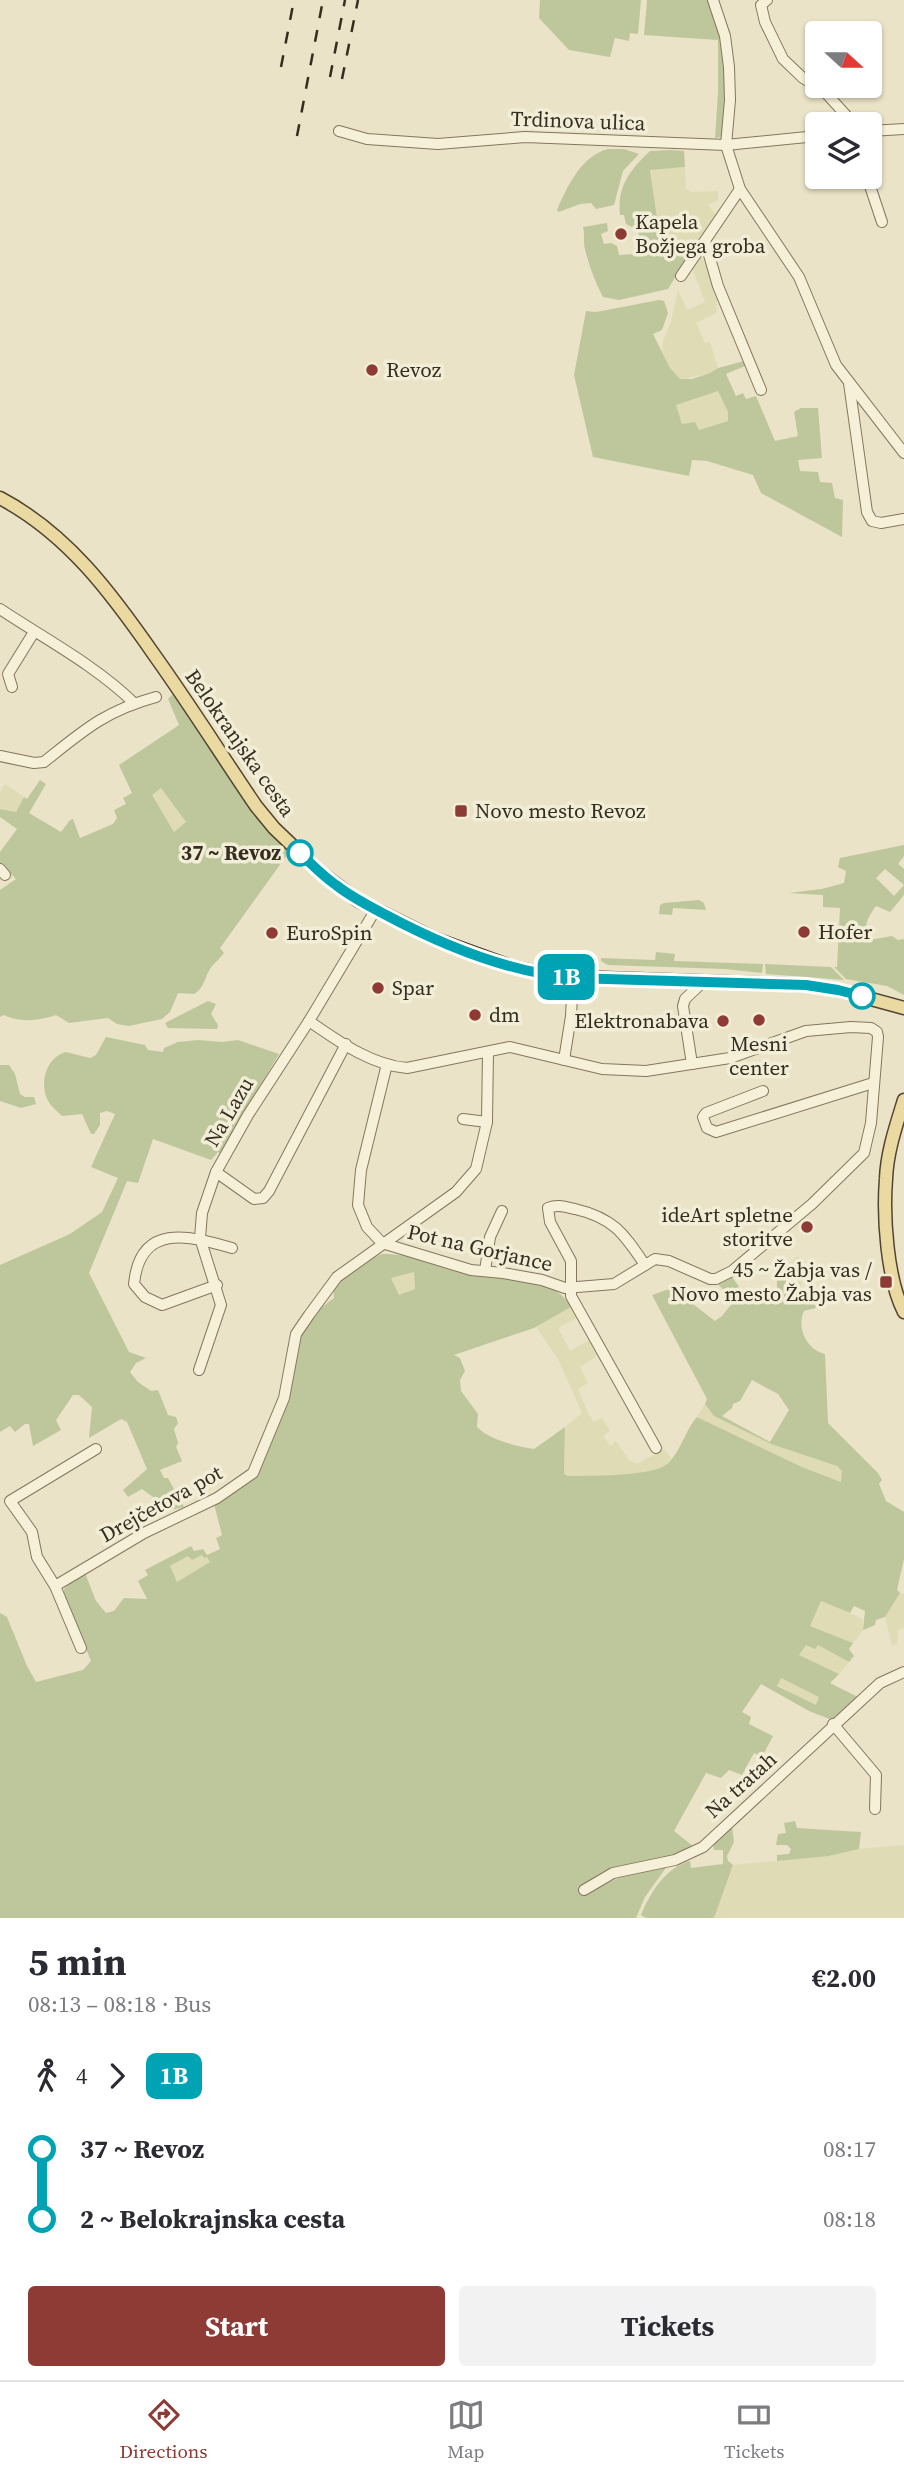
<!DOCTYPE html>
<html lang="en">
<head>
<meta charset="utf-8">
<style>
	:root { --surface:#fff; --page:#f2f2f3; --text:#2b2b33; --muted:#7c7c81; --line:#e1e1e2; --accent:#8d3b34 }
	body { margin:0; font-family:"Source Serif 4",serif; background:var(--page); color:var(--text); height:100vh; display:flex; flex-direction:column; font-size:26px; white-space:nowrap }
	* { box-sizing:border-box; margin:0 }
	p { font-size:23px; color:var(--muted) }
	.icon { flex:none; width:38px; height:38px; fill:none; stroke:currentColor; stroke-width:2; stroke-linecap:round; stroke-linejoin:round }
	.map { position:relative; height:1918px; overflow:hidden }
	.details { display:flex; flex-direction:column; background:var(--surface); flex:1 }
	.details>* { flex:none }
	.badge { padding:0 14px; border-radius:10px; font-size:24px; line-height:46px }
	.needle { width:46px; rotate:111deg }
	.tools { position:absolute; left:805px; top:21px; display:grid; gap:14px }
	.tools a { display:grid; place-items:center; width:77px; height:77px; border-radius:7px; background:var(--surface); box-shadow:0 2px 5px #0004; font-size:35px }
	.map>.badge { position:absolute; translate:-50% -50%; box-shadow:0 0 0 4px #fff }
	.legs { display:flex; align-items:center; gap:10px; height:77px; padding:0 28px; font-size:23px }
	.legs p { margin-inline-start:auto }
	.head { display:flex; align-items:center; justify-content:space-between; height:119px; padding:0 28px }
	h1 { font-size:38px; font-weight:700; line-height:52px }
	.action { display:flex; gap:14px; margin-top:auto; padding:14px 28px }
	.action a { flex:1; height:80px; border-radius:7px; background:var(--accent); color:#fff; font-size:28px; font-weight:700; line-height:80px; text-align:center }
	.action a+a { background:var(--page); color:var(--text) }
	ul { padding:0 28px; list-style:none }
	li { display:flex; align-items:center; gap:24px; height:70px; font-size:26px }
	li i { display:grid; place-items:center; width:10px; height:100%; margin:0 9px; background:currentColor }
	li i::after { content:''; width:18px; height:18px; margin:-9px; border:5px solid; border-radius:50%; background:var(--surface) }
	li p { margin-inline-start:auto }
	li:first-child i { background:linear-gradient(#0000 50%,currentColor 0) }
	li:last-child i { background:linear-gradient(currentColor 50%,#0000 0) }
	.menu { display:flex; justify-content:space-around; align-items:center; height:98px; border-top:2px solid var(--line); background:var(--surface); font-size:19px; color:var(--muted) }
	.menu a { display:grid; justify-items:center; gap:4px }
	.menu .selected { color:var(--accent) }
	.map>svg:first-child { display:block }
	.farmland { fill:#dfdcb5 }
	.green { fill:#bec79c; fill-rule:evenodd }
	.lines { fill:none; stroke-linecap:round; stroke-linejoin:round }
	.minor-casing { stroke:#84765e; stroke-width:12 }
	.major-casing { stroke:#524432; stroke-width:15 }
	.minor { stroke:#f6f0d9; stroke-width:10 }
	.major { stroke:#eadaa2; stroke-width:12 }
	.rail { stroke:#362d20; stroke-width:2.5; stroke-dasharray:12 12; stroke-linecap:butt }
	.line-1-casing { stroke:#fff; stroke-width:16 }
	.line-1 { stroke:#00a3b4; stroke-width:10 }
	.poi-dot { fill:#8d3b34; stroke:#f2edd6; stroke-width:2.5 }
	.stop-1-dot { fill:#fff; stroke:#00a3b4; stroke-width:3.5 }
	.labels { text-anchor:middle; stroke-width:7; stroke-linejoin:round; paint-order:stroke }
	.street-label { font-size:21px; fill:#362d20; stroke:#f2edd6 }
	.poi-label { font-size:21px; fill:#362d20; stroke:#f2edd6; text-anchor:start }
	.stop-label { font-size:21px; font-weight:bold; fill:#362d20; stroke:#f2edd6; text-anchor:end }
</style>
</head>
<body>
<div class="map">
<svg width="904" height="1918" viewBox="0 0 904 1918">
	<rect width="100%" height="100%" fill="#eae3c7"/>
	<g class="farmland">
		<polygon points="685,167 686,189 692,192 718,191 718,200 708,205 716,215 689,255 690,252 679,243 660,238 650,169"/>
		<polygon points="700,251 717,297 716,313 696,323 705,343 710,342 718,368 710,373 680,380 671,370 662,351 663,341 671,321 678,290 687,310 705,302 691,265"/>
		<polygon points="718,390 728,412 728,421 699,430 682,424 676,405"/>
		<polygon points="5,784 24,797 16,812 0,809 0,792"/>
		<polygon points="162,788 186,822 174,832 151,795"/>
		<polygon points="796,1257 800,1257 802,1296 795,1298 789,1297 786,1267"/>
		<polygon points="414,1272 415,1290 399,1295 391,1278"/>
		<polygon points="571,1307 577,1318 558,1328 570,1351 589,1340 598,1355 580,1367 588,1383 578,1389 589,1415 594,1422 602,1418 610,1431 603,1436 610,1446 616,1441 629,1460 637,1464 664,1449 671,1458 665,1466 649,1472 634,1474 568,1476 564,1474 565,1427 582,1413 558,1359 536,1327"/>
		<polygon points="705,1404 714,1416 771,1444 837,1466 842,1471 842,1482 802,1467 697,1417"/>
		<polygon points="202,1555 207,1557 211,1562 177,1582 169,1566 188,1556"/>
		<polygon points="900,1593 904,1594 904,1628 898,1630 897,1644 892,1646 885,1617"/>
		<polygon points="821,1601 863,1619 863,1630 853,1643 810,1626"/>
		<polygon points="806,1644 818,1645 849,1662 839,1674 799,1655"/>
		<polygon points="781,1677 820,1697 816,1706 777,1685"/>
		<polygon points="904,1845 904,1918 714,1918 733,1865 829,1856 859,1849"/>
	</g>
	<g class="green">
		<polygon points="540,0 641,0 638,34 630,33 629,41 615,38 610,57 569,50 539,18"/>
		<polygon points="647,0 710,0 719,26 729,30 733,58 734,98 724,137 715,138 718,92 718,40 644,35"/>
		<path d="M608,149H624L639,154L623,171L614,205L596,209L591,203L580,204L559,212L557,210C567,187 581,156 608,149Z"/>
		<path d="M671,150L684,151L685,167L650,170L660,238L679,243L690,252L689,255L668,289L619,300L603,297C595,282 589,266 585,249C583,242 585,235 583,227L607,223L608,231L601,234L604,244L611,243L617,246L619,255L634,254V249L640,240L638,230L626,224L624,215H620C617,186 630,170 650,151Z"/>
		<path d="M659,300L664,301L668,313L662,330L653,334L670,368L680,379H692L710,373L718,368L744,361L745,366L726,374L736,396L743,393L746,399L756,396L775,441L798,436L794,412L801,408H818L822,458L798,460L800,471L818,472L820,482L832,483L835,498L843,500L842,537L761,493L753,475L707,461L692,460L689,476L593,457L574,375L586,311L596,312ZM718,391L728,412V421L699,430L695,422L682,424L676,405Z"/>
		<path d="M175,692L292,848L220,948L224,953C220,958 216,962 212,966C205,975 205,988 194,994L178,993L170,1012L162,1019L129,1026L117,1024L108,1018L69,1023L56,1015C38,1021 21,1023 4,1015L0,1017V890L16,879L0,863V852L17,829L0,817V809L16,812L24,797L27,799L40,780L46,784L29,813L61,832L70,820L73,819L80,838L113,824L117,818L114,810L126,804L123,798L132,793L119,765L179,725L168,699ZM161,788L186,822L174,832L152,795Z"/>
		<path d="M904,845V856L898,864L904,869V895L890,912L876,906C867,919 863,925 870,940L892,936L898,940L904,939V995L887,986L846,979L834,967H837L840,908L823,907V895L789,893L822,889L844,883L846,871L838,867L840,858ZM885,869L904,885L894,896L876,878Z"/>
		<polygon points="699,900 704,903 706,910 673,908 672,915 659,914 660,905 664,903"/>
		<polygon points="656,952 675,954 674,961 763,964 762,973 725,969 608,965 601,961 601,958 655,960"/>
		<polygon points="765,964 831,967 844,980 766,974"/>
		<polygon points="208,1001 216,1004 211,1014 218,1025 217,1029 168,1028 165,1023"/>
		<path d="M106,1037L145,1045L148,1050L163,1052L164,1048L178,1042L198,1040L222,1042L238,1040L279,1054L220,1153L218,1152L211,1160L153,1139L138,1183L127,1181L89,1273L129,1352L146,1358L136,1363L130,1372L138,1382L151,1391L158,1390L168,1415L176,1417L178,1423L174,1429L178,1443L176,1447L182,1461L160,1470L164,1478H168L184,1507L171,1510L142,1489L128,1497L123,1490L147,1469L127,1422L121,1419L89,1438L92,1407L79,1395H73L56,1420L61,1430L33,1446L29,1424H25L15,1432L10,1426L0,1432V1265L70,1234L102,1212L118,1178L91,1167L115,1114L107,1111L100,1113V1125L94,1134H91L82,1114L62,1116C58,1112 53,1108 50,1104C38,1087 45,1057 66,1052L90,1058L96,1055Z"/>
		<polygon points="0,1065 9,1065 15,1074 20,1094 25,1097 34,1097 36,1104 21,1108 0,1101"/>
		<path d="M382,1254C399,1254 414,1256 430,1261C441,1264 451,1270 461,1272C497,1279 551,1272 571,1307L534,1328L454,1355L460,1358L465,1371L460,1380L461,1391L478,1414L477,1427C490,1440 516,1446 534,1449L565,1427L564,1474L568,1476C591,1475 652,1477 667,1464C681,1452 685,1430 697,1417L802,1467L841,1482L842,1471L837,1466L771,1444L714,1416L705,1404L707,1399L652,1295L675,1287L685,1298L715,1321L722,1316L734,1301L716,1282L730,1274L742,1291L775,1304L780,1294L777,1291V1279L786,1280L789,1297L822,1295L823,1306L804,1311C796,1328 807,1350 825,1354L828,1423L878,1473L882,1480L879,1484L886,1501L904,1512V1559L897,1590L900,1593L885,1617L876,1620L875,1625L863,1630L865,1611L854,1606L850,1613L821,1601L810,1626L853,1643L849,1649L854,1656L849,1662L818,1645L815,1649L806,1645L799,1655L839,1674L830,1683L858,1697L832,1720L809,1711L761,1684L742,1712L751,1717L749,1724L773,1736L762,1757L754,1753L742,1775L729,1770L721,1778L706,1773L674,1831L694,1847L667,1858L611,1869L588,1893L632,1871L668,1865L645,1897L636,1918H0V1613L7,1617L27,1666L36,1682L83,1670L91,1661L64,1595V1589L76,1577L85,1573L96,1601L106,1613L114,1611L124,1598L147,1599L138,1581L148,1575L145,1570L191,1546L194,1551L203,1549L207,1555L220,1549L216,1538L222,1535L214,1504C235,1494 251,1484 263,1464L294,1349L310,1316L334,1298C330,1276 364,1261 382,1254ZM414,1272L415,1289L399,1295L391,1278ZM752,1380L778,1394L789,1410L770,1442L722,1416L732,1408L733,1404L740,1401ZM202,1555L204,1558L207,1557L210,1562L177,1582L170,1566L188,1556L192,1560ZM781,1678L819,1697L816,1705L777,1686Z"/>
		<path d="M734,1820L740,1822L732,1826L734,1842L727,1856L728,1861L733,1865L714,1918H646L641,1915C650,1893 666,1867 690,1861L691,1868L723,1864V1850H714L713,1840Z"/>
		<polygon points="795,1821 797,1828 861,1832 859,1849 829,1856 777,1861 777,1855 789,1854 791,1849 787,1845 776,1845 778,1834 786,1833 784,1823"/>
	</g>
	<g class="lines">
		<defs>
			<g id="minor">
				<polyline points="713,0 725,36 729,67 730,100 726,145 740,189 799,277 836,365 904,453"/>
				<polyline points="767,0 761,5 765,22 783,59 803,78 824,91 854,124"/>
				<polyline points="339,131 367,139 438,144 525,137 726,145 817,136"/>
				<polyline points="870,131 904,129"/>
				<polyline points="867,177 882,222"/>
				<polyline points="705,241 718,286 761,390"/>
				<polyline points="681,276 740,189"/>
				<polyline points="849,383 867,512 872,521 881,523 904,519"/>
				<path d="M0,609C45,639 95,665 134,703"/>
				<polyline points="12,687 8,674 34,632"/>
				<path d="M0,756L34,763L44,762C84,730 105,711 156,697"/>
				<polyline points="0,869 5,875"/>
				<path d="M309,1021C338,1041 371,1065 407,1068L510,1047L602,1069L646,1071L730,1058L806,1031L851,1027L871,1028L877,1032L878,1037L871,1123L864,1153L812,1204L732,1271L716,1279H710L669,1261L655,1259L614,1284L565,1288L542,1280L503,1273L471,1270L382,1243L367,1227L358,1205L361,1170L387,1064"/>
				<polyline points="564,1060 571,1016 573,977"/>
				<polyline points="692,1064 683,1006 685,999 703,982"/>
				<polyline points="763,1091 706,1113 703,1117 707,1128 716,1132 873,1083"/>
				<polyline points="463,1119 487,1122"/>
				<polyline points="216,1172 254,1199 263,1198 269,1191 346,1044"/>
				<path d="M645,1265C624,1234 614,1218 575,1209C565,1207 558,1204 548,1208L550,1222L571,1261V1296L656,1448"/>
				<polyline points="485,1271 490,1237 502,1211"/>
				<path d="M217,1285L162,1305L145,1297L134,1284C140,1223 188,1235 232,1248"/>
				<polyline points="199,1370 221,1305 200,1238 202,1213 216,1172 248,1115 309,1021 376,909"/>
				<polyline points="55,1586 144,1533 217,1498 253,1473 284,1398 296,1334 309,1315 337,1277 456,1192 476,1169 487,1122 488,1052"/>
				<polyline points="81,1648 55,1586 37,1557 32,1532 10,1501 96,1449"/>
				<polyline points="833,1724 876,1775 875,1809"/>
				<polyline points="584,1890 613,1873 675,1860 703,1847 880,1683 904,1672"/>
			</g>
			<g id="major">
				<path d="M0,498C68,534 112,594 155,656C190,705 222,756 256,806L274,828L320,872L357,900L433,938L510,966L550,975L573,977L806,985L838,990L904,1008"/>
				<path d="M904,1100C896,1126 887,1152 886,1179C883,1216 887,1279 904,1312"/>
			</g>
		</defs>
		<use href="#minor" class="minor-casing"/>
		<use href="#major" class="major-casing"/>
		<use href="#minor" class="minor"/>
		<use href="#major" class="major"/>
		<g class="rail">
			<polyline points="281,67 294,0"/>
			<polyline points="330,77 345,0"/>
			<polyline points="342,79 358,0"/>
			<polyline points="297,136 323,0"/>
		</g>
	</g>
	<g class="lines">
		<defs>
			<path id="line-1" d="M300,853C311,864 323,876 336,885C351,897 369,906 386,915C444,946 508,972 573,978L806,985L838,990L862,996"/>
		</defs>
		<use href="#line-1" class="line-1-casing"/>
		<use href="#line-1" class="line-1"/>
	</g>
	<g class="poi-dot">
		<circle cx="621" cy="234" r="7"/>
		<circle cx="372" cy="370" r="7"/>
		<rect x="454" y="804" width="14" height="14" rx="3.5"/>
		<circle cx="804" cy="932" r="7"/>
		<circle cx="272" cy="933" r="7"/>
		<circle cx="378" cy="988" r="7"/>
		<circle cx="475" cy="1015" r="7"/>
		<circle cx="759" cy="1020" r="7"/>
		<circle cx="723" cy="1021" r="7"/>
		<circle cx="807" cy="1227" r="7"/>
		<rect x="879" y="1275" width="14" height="14" rx="3.5"/>
	</g>
	<g class="stop-1-dot">
		<circle cx="300" cy="853" r="12"/>
		<circle cx="862" cy="996" r="12"/>
	</g>
	<g class="labels">
		<g class="street-label">
			<text transform="translate(578 121) rotate(2)" y="7">Trdinova ulica</text>
			<text transform="translate(240 743) rotate(55)" y="7">Belokranjska cesta</text>
			<text transform="translate(229 1112) rotate(-60)" y="7">Na Lazu</text>
			<text transform="translate(480 1248) rotate(13)" y="7">Pot na Gorjance</text>
			<text transform="translate(161 1504) rotate(-29)" y="7">Drejčetova pot</text>
			<text transform="translate(741 1785) rotate(-42)" y="7">Na tratah</text>
		</g>
		<g class="poi-label">
			<text x="635" y="229">Kapela<tspan x="635" dy="24">Božjega groba</tspan></text>
			<text x="386" y="377">Revoz</text>
			<text x="475" y="818">Novo mesto Revoz</text>
			<text x="818" y="939">Hofer</text>
			<text x="286" y="940">EuroSpin</text>
			<text x="392" y="995">Spar</text>
			<text x="489" y="1022">dm</text>
			<text x="709" y="1028" text-anchor="end">Elektronabava</text>
			<text x="759" y="1051" text-anchor="middle">Mesni<tspan x="759" dy="24">center</tspan></text>
			<text x="793" y="1222" text-anchor="end">ideArt spletne<tspan x="793" dy="24">storitve</tspan></text>
			<text x="872" y="1277" text-anchor="end">45 ~ Žabja vas /<tspan x="872" dy="24">Novo mesto Žabja vas</tspan></text>
		</g>
		<g class="stop-label">
			<text x="281" y="860">37 ~ Revoz</text>
		</g>
	</g>
</svg>
<div class="tools">
<a><svg class="needle" viewBox="-14 -14 28 28"><path d="M0-13l5 13h-10z" fill="#e53935"/><path d="M0 13l5-13h-10z" fill="#7c7c81"/></svg></a>
<a><svg class="icon" aria-label="layers" viewBox="0 0 24 24"><path d="M12 4l9 5-9 5-9-5zM3 14l9 5 9-5"/></svg></a>
</div>
<b class="badge" style="left:566px;top:977px;background:#00a3b4;color:#fff">1B</b>
</div>
<section class="details">
<div class="head"><div><h1>5 min</h1><p>08:13 – 08:18 · Bus</p></div><b>€2.00</b></div>
<div class="legs"><svg class="icon" aria-label="walk" viewBox="0 0 24 24"><circle cx="13" cy="4" r="2"/><path d="M13 8l-2 6 4 7M11 14l-3 7M7 12l3-4h3l4 4"/></svg>4<svg class="icon" aria-label="forward" viewBox="0 0 24 24"><path d="M9 5l7 7-7 7"/></svg><b class="badge" style="background:#00a3b4;color:#fff">1B</b></div>
<ul>
<li><i style="color:#00a3b4"></i><b>37 ~ Revoz</b><p>08:17</p></li>
<li><i style="color:#00a3b4"></i><b>2 ~ Belokrajnska cesta</b><p>08:18</p></li>
</ul>
<div class="action"><a>Start</a><a>Tickets</a></div>
</section>
<nav class="menu">
<a class="selected"><svg class="icon" aria-label="directions" viewBox="0 0 24 24"><path d="M12 3l9 9-9 9-9-9zM9 14v-3h6M13 9l2 2-2 2"/></svg>Directions</a>
<a><svg class="icon" aria-label="map" viewBox="0 0 24 24"><path d="M3 6l6-2 6 2 6-2v14l-6 2-6-2-6 2zM9 4v14M15 6v14"/></svg>Map</a>
<a><svg class="icon" aria-label="tickets" viewBox="0 0 24 24"><path d="M3 7h18v10H3zM15 7v10"/></svg>Tickets</a>
</nav>
</body>
</html>
